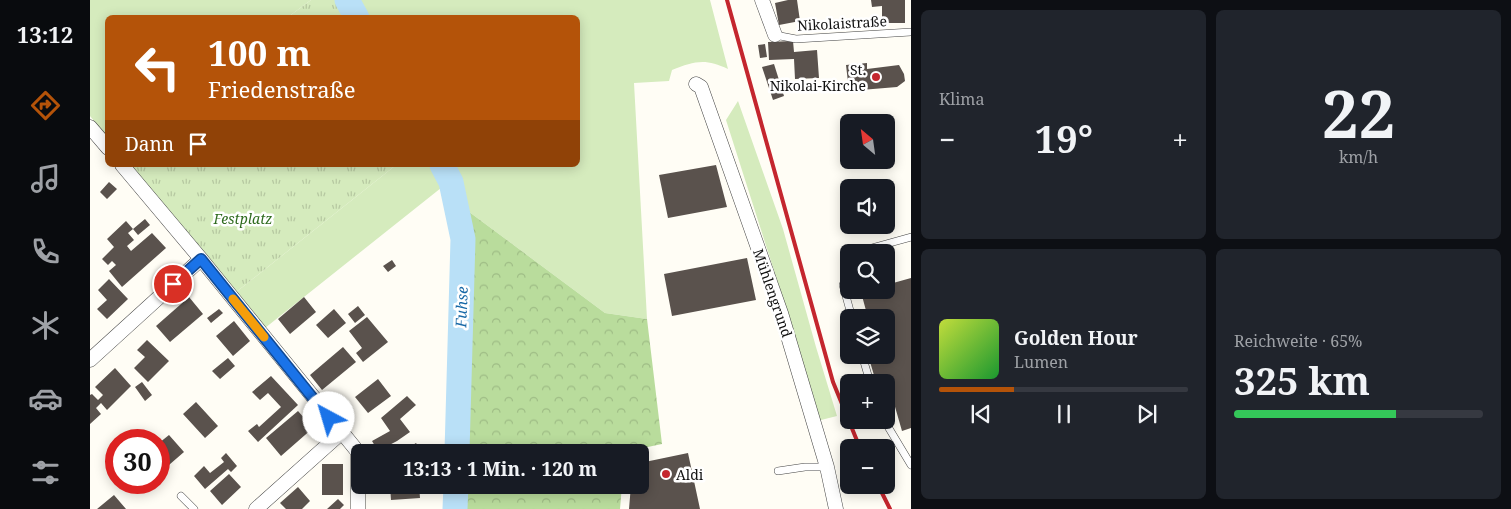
<!DOCTYPE html>
<html lang="de">
<meta charset="utf-8">
<style>
:root{--surface:#171b24;--page:#20242c;--text:#f1f3f6;--muted:#9ea1a6;--line:#363941;--accent:#b45309}
body{margin:0;font-family:"Noto Serif",serif;background:var(--page);color:var(--text);height:100vh;display:flex;flex-direction:column;font-size:19px;white-space:nowrap}
*{box-sizing:border-box;margin:0}
p{font-size:16px;color:var(--muted)}
.icon{flex:none;width:28px;height:28px;fill:none;stroke:currentColor;stroke-width:2;stroke-linecap:round;stroke-linejoin:round}
.map{position:relative;flex:1;overflow:hidden}
.side{display:flex;flex-direction:column;gap:10px;padding:10px;background:#0d0f14;width:600px}
.side>*{flex:none}
.top-card{position:absolute;left:15px;top:15px;width:475px;height:152px;border-radius:8px;box-shadow:0 2px 12px #0003;background:#b45309;color:#fff;overflow:hidden}
.needle{width:32px;rotate:331deg}
.controls{position:absolute;left:750px;top:114px;display:grid;gap:10px}
.controls a{display:grid;place-items:center;width:55px;height:55px;border-radius:8px;background:var(--surface);box-shadow:0 2px 12px #0003;font-size:25px}
.speed{position:absolute;left:15px;top:429px;display:flex;gap:10px;font-size:25px;font-weight:700;text-align:center}
.speed>*{display:grid;place-content:center;width:65px;height:65px;border-radius:50%;background:var(--surface);box-shadow:0 2px 12px #0003;line-height:1}
.speed .limit{border:8px solid #d22;background:#fff;color:#111}
.pin{position:absolute;display:grid;place-items:center;width:42px;height:42px;color:#fff;margin:-21px;border:2px solid #fff;border-radius:50%;box-shadow:0 1px 5px #0007}
.me{position:absolute;width:55px;margin:-28px;rotate:321deg;stroke-linejoin:round;filter:drop-shadow(0 0 4px #0008)}
.turn{display:flex;align-items:center;gap:18px;height:105px;padding:0 20px;font-size:22px}
.turn .icon{width:65px;height:65px;stroke-width:2.5}
.turn b{display:block;font-size:35px;line-height:42px}
.then{display:flex;align-items:center;height:48px;padding:0 20px;background:#0003;gap:10px;font-size:19px}
.big{font-size:38px;font-weight:700;line-height:1.1}
.side .card{flex:1;display:flex;flex-direction:column;justify-content:center;gap:8px;min-width:0;padding:0 18px;border-radius:8px;background:var(--page)}
.side .dial{align-items:center;gap:0}
.dial b{font-size:65px;line-height:1}
.song{display:flex;align-items:center;gap:15px}
.cover{width:60px;height:60px;border-radius:8px;background:linear-gradient(135deg,hsl(70 70% 55%),hsl(130 70% 35%))}
.played{height:5px;border-radius:2px;background:linear-gradient(90deg,var(--accent) 30%,var(--line) 30%)}
.keys{display:flex;justify-content:space-around;direction:ltr}
.heat{display:flex;justify-content:space-between;align-items:center;font-size:28px;direction:ltr}
.charge{height:8px;border-radius:4px;background:linear-gradient(90deg,#34c759 65%,var(--line) 0)}
.side .tiles{flex:1;display:grid;gap:10px;grid-template-columns:repeat(2,1fr)}
.trip{position:absolute;left:261px;top:444px;width:298px;height:50px;border-radius:8px;background:var(--surface);box-shadow:0 2px 12px #0003;font-weight:700;line-height:50px;text-align:center}
main{display:flex;flex:1;min-height:0}
.tab-bar{display:flex;flex-direction:column;width:90px;justify-content:space-around;align-items:center;background:#090b0e;color:var(--muted)}
.tab-bar .icon{width:35px;height:35px}
.tab-bar .selected{color:var(--accent)}
.tab-bar b{font-size:22px;color:var(--text)}
.map>svg:first-child{display:block}
.grass{fill:#d5ebbd}
.forest{fill:url(#forest-crowns)}
.park{fill:url(#park-tufts)}
.lines{fill:none;stroke-linecap:round;stroke-linejoin:round}
.river{stroke:#b9e0f7;stroke-width:25}
.building{fill:#5a524d}
.lane-casing{stroke:#444;stroke-width:8}
.street-casing{stroke:#444;stroke-width:15}
.lane{stroke:#fff;stroke-width:7}
.street{stroke:#fff;stroke-width:14}
.rail{stroke:#c4262e;stroke-width:4}
.route-casing{stroke:#114b97;stroke-width:12}
.route{stroke:#1a73e8;stroke-width:9}
.slow{stroke:#f59e0b;stroke-width:9}
.poi-dot{fill:#c4262e;stroke:#fff;stroke-width:2}
.labels{text-anchor:middle;dominant-baseline:central;stroke-width:5;stroke-linejoin:round;paint-order:stroke}
.street-label{font-size:14px;fill:#111;stroke:#fff}
.poi-label{font-size:14px;fill:#111;stroke:#fff;text-anchor:end}
.park-label{font-size:14px;font-style:italic;fill:#2f6b1f;stroke:#fff}
.water-label{font-size:15px;font-style:italic;fill:#1768a6;stroke:#fff}
</style>
<main>
<nav class="tab-bar">
<b>13:12</b>
<svg class="icon selected" aria-label="directions" viewBox="0 0 24 24"><path d="M12 3l9 9-9 9-9-9zM9 14v-3h6M13 9l2 2-2 2"/></svg>
<svg class="icon" aria-label="music" viewBox="0 0 24 24"><path d="M9 18V5l10-2v13"/><circle cx="6" cy="18" r="3"/><circle cx="16" cy="16" r="3"/></svg>
<svg class="icon" aria-label="phone" viewBox="0 0 24 24"><path d="M5 4h4l2 5-3 2q2 4 5 5l2-3 5 2v4C11 20 4 13 5 4z"/></svg>
<svg class="icon" aria-label="climate" viewBox="0 0 24 24"><path d="M12 3v18M4 7l16 10M4 17L20 7"/></svg>
<svg class="icon" aria-label="car" viewBox="0 0 24 24"><path d="M5 17H2v-5l4-1 3-4h7l3 4 3 1v5h-3M9 17h6M6 11h13"/><circle cx="7" cy="17" r="2"/><circle cx="17" cy="17" r="2"/></svg>
<svg class="icon" aria-label="filters" viewBox="0 0 24 24"><path d="M4 7h16M4 17h16"/><circle cx="9" cy="7" r="2"/><circle cx="15" cy="17" r="2"/></svg>
</nav>
<div class="map">
<svg width="821" height="509" viewBox="0 0 821 509">
<defs>
<pattern id="forest-crowns" width="20" height="18" patternUnits="userSpaceOnUse" patternTransform="scale(1.25)"><rect width="20" height="18" fill="#b9dc9c"/><path d="M2 6a3 3 0 1 1 6 0M12 15a3 3 0 1 1 6 0" fill="none" stroke="#9ebc85"/></pattern>
<pattern id="park-tufts" width="24" height="20" patternUnits="userSpaceOnUse" patternTransform="scale(1.25)"><rect width="24" height="20" fill="#d5ebbd"/><path d="M3 7l-1-3M5 7V3M7 7l1-3M15 17l-1-3M17 17v-4M19 17l1-3" fill="none" stroke="#b6c8a1"/></pattern>
</defs>
<rect width="100%" height="100%" fill="#fffdf5"/>
<path class="grass" d="M0,0H221L198,17L18,18L17,137L0,116Z
M247,0H620L638,69C616,58 604,61 582,70L579,81L544,83L557,319L515,313L359,197L356,184L175,328L145,293L306,165H488V18L257,17Z
M648,101L693,229L726,347L747,416L727,421L701,324L636,120Z"/>
<path class="forest" d="M359,197L515,313L557,319L572,444L534,452H362L367,237Z
M361,485H532L530,509H360Z"/>
<path class="park" d="M221,0H247L257,17H198Z
M40,165H306L145,293Z"/>
<g class="lines">
<path class="river" d="M257,0L267,18
M352,165L361,182L373,239L367,452
M365,509L366,485"/>
</g>
<path class="building" d="M698,0H707L710,21L689,25L685,3Z
M781,0H815V23H792V6L782,7Z
M703,41L704,52L727,50L729,78L705,79L704,59L679,60L678,42Z
M675,44L677,57L670,58L668,45Z
M777,63V69L809,65L814,74L815,81L807,87L759,91L756,65Z
M684,64L694,96L683,100L672,67Z
M626,165L637,207L578,218L569,175Z
M19,182L27,189L17,199L10,192Z
M55,219L60,225L48,235L43,229Z
M36,221L43,229L38,233L44,240L37,246L41,251L62,233L76,248L32,287L19,271L26,265L22,261L18,265L12,259L24,247L17,239Z
M657,258L666,300L582,316L574,274Z
M302,260L306,266L298,272L293,266Z
M821,278V428L812,431L799,386L796,387V382H786L778,355H796V318H778L771,292L779,290H796V285Z
M19,279L38,299L17,319L7,309L17,300L8,290Z
M99,297L113,314L80,342L66,326Z
M214,297L226,312L200,334L188,319Z
M268,306L275,315L265,323L258,314Z
M129,309L133,313L121,323L117,318Z
M244,309L256,323L238,338L226,325Z
M277,317L298,342L273,362L266,353L272,348L259,331Z
M144,321L160,341L143,356L126,336Z
M57,340L79,361L58,382L44,368L55,357L47,350Z
M253,347L266,362L232,390L220,375Z
M138,358L145,366L130,379L122,371Z
M25,368L41,386L17,410L11,403L6,408L11,414L0,424V395L2,394L8,400L13,395L5,387Z
M181,376L208,405L168,442L158,431L167,424L169,427L191,407L178,393L170,400L162,392Z
M288,379L301,396L278,413L265,397Z
M52,382L62,395L55,401L45,387Z
M317,396L326,405L310,419L320,432L307,441L288,451L282,441L300,431L291,418Z
M106,402L128,426L115,438L93,414Z
M208,411L223,428L191,456L176,438Z
M79,435L94,452L72,471L69,467V443Z
M326,443L332,452H300L309,446L312,452Z
M136,453L147,466L141,472L138,469L115,489L104,476L114,466L120,473L134,462L131,458Z
M598,453L610,509H539L541,485H550V463Z
M232,464H253V495H232Z
M139,474L151,487L132,505L120,491Z
M300,485H329L330,498L301,500Z
M208,487L220,501L212,509H196L190,503Z
M24,495L36,509H7Z
M248,499L254,505L250,509H237Z"/>
<g class="lines">
<g class="lane-casing">
<path id="lane" d="M685,35L706,39L821,32
M767,252L821,237
M759,270L753,285L762,318
M772,355L780,382
M794,420L821,465
M688,471L715,467H737
M91,496L104,509"/>
</g>
<g class="street-casing">
<path id="street" d="M672,0L685,35
M606,84L611,87L691,313L737,467L746,509
M0,127L18,148
M32,165L111,259L268,452V509
M0,360L111,259
M166,509L251,433"/>
</g>
<use href="#lane" class="lane"/>
<use href="#street" class="street"/>
<path class="rail" d="M637,0L743,382L770,448
M788,485L800,509"/>
</g>
<g class="lines">
<g class="route-casing">
<path id="route" d="M83,284L111,259L239,418"/>
</g>
<use href="#route" class="route"/>
<path class="slow" d="M143,299L174,337"/>
</g>
<g class="poi-dot">
<circle cx="786" cy="77" r="5"/>
<circle cx="576" cy="474" r="5"/>
</g>
<g class="labels">
<g class="street-label">
<text transform="translate(752 23) rotate(-3)">Nikolaistraße</text>
<text transform="translate(683 293) rotate(71)">Mühlengrund</text>
</g>
<g class="poi-label">
<text x="776" y="69">St.<tspan x="776" dy="16">Nikolai-Kirche</tspan></text>
<text x="586" y="474" text-anchor="start">Aldi</text>
</g>
<g class="park-label">
<text x="153" y="218">Festplatz</text>
</g>
<g class="water-label">
<text transform="translate(371 307) rotate(-88)">Fuhse</text>
</g>
</g>
</svg>
<div class="controls">
<a><svg class="needle" viewBox="-14 -14 28 28"><path d="M0-13l5 13h-10z" fill="#e53935"/><path d="M0 13l5-13h-10z" fill="#9ea1a6"/></svg></a>
<a><svg class="icon" aria-label="sound" viewBox="0 0 24 24"><path d="M4 9h4l5-4v14l-5-4H4zM17 9q2 3 0 6"/></svg></a>
<a><svg class="icon" aria-label="search" viewBox="0 0 24 24"><circle cx="10" cy="10" r="6"/><path d="M15 15l6 6"/></svg></a>
<a><svg class="icon" aria-label="layers" viewBox="0 0 24 24"><path d="M12 4l9 5-9 5-9-5zM3 14l9 5 9-5"/></svg></a>
<a>+</a>
<a>−</a>
</div>
<div class="speed"><div class="limit">30</div></div>
<div class="pin" style="left:83px;top:284px;background:#d93025"><svg class="icon" aria-label="arrive" viewBox="0 0 24 24"><path d="M6 21V4h12l-3 4 3 4H6"/></svg></div>
<svg class="me" style="left:239px;top:418px" viewBox="-20 -20 40 40"><circle r="19" fill="#fff"/><path d="M0-13L10 11 0 6-10 11z" fill="#1a73e8"/></svg>
<div class="trip">13:13 · 1 Min. · 120 m</div>
<div class="top-card">
<div class="turn"><svg class="icon" aria-label="left" viewBox="0 0 24 24"><path d="M17 20v-9H6M10 6l-5 5 5 5"/></svg><div><b>100 m</b>Friedenstraße</div></div>
<div class="then">Dann<svg class="icon" aria-label="arrive" viewBox="0 0 24 24"><path d="M6 21V4h12l-3 4 3 4H6"/></svg></div>
</div>
</div>
<section class="side">
<div class="tiles">
<div class="card"><p>Klima</p>
<div class="heat"><a>−</a><b class="big">19°</b><a>+</a></div>
</div>
<div class="card dial"><b>22</b><p>km/h</p></div>
<div class="card">
<div class="song"><i class="cover"></i><div><b>Golden Hour</b><p>Lumen</p></div></div>
<div class="played"></div>
<div class="keys"><svg class="icon" aria-label="previous" viewBox="0 0 24 24"><path d="M18 5L8 12l10 7zM5 5v14"/></svg><svg class="icon" aria-label="pause" viewBox="0 0 24 24"><path d="M8 5v14M16 5v14"/></svg><svg class="icon" aria-label="next" viewBox="0 0 24 24"><path d="M6 5l10 7-10 7zM19 5v14"/></svg></div>
</div>
<div class="card"><p>Reichweite · 65%</p><b class="big">325 km</b><div class="charge"></div></div>
</div>
</section>
</main>
